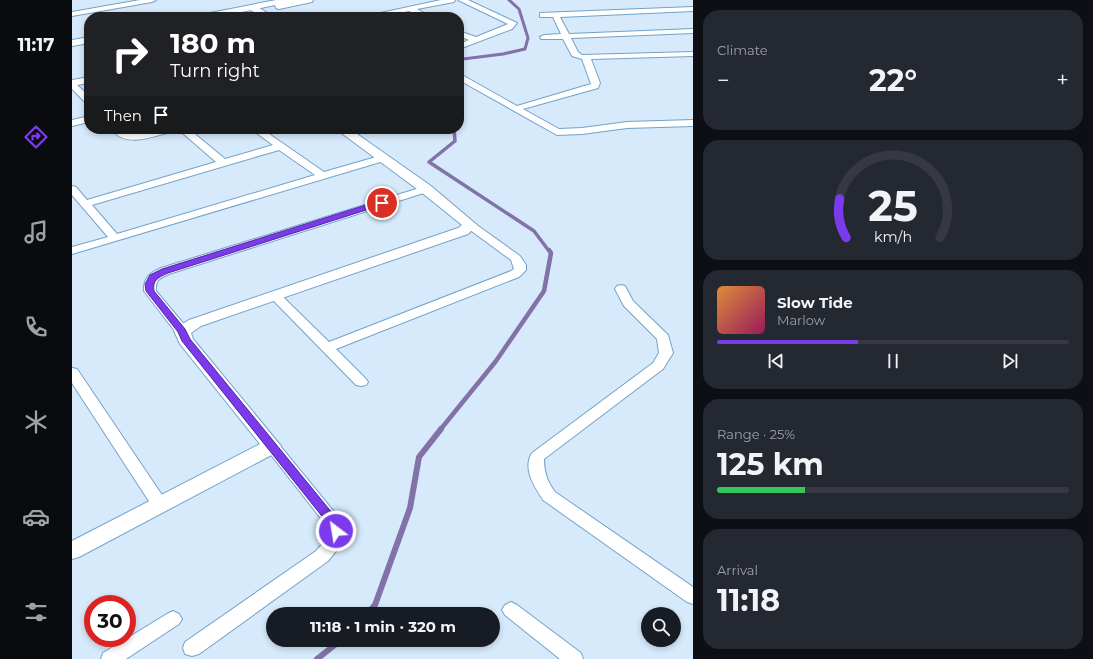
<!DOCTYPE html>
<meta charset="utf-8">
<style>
:root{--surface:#171b24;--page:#242831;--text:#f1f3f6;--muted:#9ea1a6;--line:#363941;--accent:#7c3aed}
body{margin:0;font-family:Montserrat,sans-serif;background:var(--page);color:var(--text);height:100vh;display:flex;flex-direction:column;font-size:15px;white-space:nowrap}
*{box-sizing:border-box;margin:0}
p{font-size:13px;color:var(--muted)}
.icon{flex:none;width:22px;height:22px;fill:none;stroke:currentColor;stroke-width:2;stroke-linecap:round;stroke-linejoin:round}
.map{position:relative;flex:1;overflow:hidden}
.panel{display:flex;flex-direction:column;gap:10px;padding:10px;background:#0d0f14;width:400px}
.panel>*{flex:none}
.guide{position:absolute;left:12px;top:12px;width:380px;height:122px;border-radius:16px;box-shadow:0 2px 6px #0003;background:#202124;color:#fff;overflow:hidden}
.tools{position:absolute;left:569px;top:607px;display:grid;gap:8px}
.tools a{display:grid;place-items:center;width:40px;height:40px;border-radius:50%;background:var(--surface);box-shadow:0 2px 6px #0003;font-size:20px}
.speed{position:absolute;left:12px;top:595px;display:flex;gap:8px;font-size:20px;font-weight:700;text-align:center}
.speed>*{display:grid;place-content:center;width:52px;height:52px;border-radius:50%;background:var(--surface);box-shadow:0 2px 6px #0003;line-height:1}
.speed .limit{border:6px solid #d22;background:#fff;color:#111}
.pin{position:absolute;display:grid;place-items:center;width:34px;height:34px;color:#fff;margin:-17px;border:2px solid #fff;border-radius:50%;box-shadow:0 1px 4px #0007}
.me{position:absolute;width:44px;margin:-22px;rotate:329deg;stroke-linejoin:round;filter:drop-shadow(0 0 3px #0008)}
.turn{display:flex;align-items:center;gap:14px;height:84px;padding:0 20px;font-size:18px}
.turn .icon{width:52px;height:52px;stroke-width:2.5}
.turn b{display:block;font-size:28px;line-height:34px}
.then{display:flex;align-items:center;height:38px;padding:0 20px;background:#0003;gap:8px;font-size:15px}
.big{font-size:30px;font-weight:700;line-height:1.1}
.panel .widget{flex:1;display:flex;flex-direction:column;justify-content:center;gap:6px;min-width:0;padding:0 14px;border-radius:16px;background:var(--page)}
.panel .dial{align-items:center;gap:0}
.dial svg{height:104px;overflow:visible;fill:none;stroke:var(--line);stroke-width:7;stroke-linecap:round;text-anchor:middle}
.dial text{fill:var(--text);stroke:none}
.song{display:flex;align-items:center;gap:12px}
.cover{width:48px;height:48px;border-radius:6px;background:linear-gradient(135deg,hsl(30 70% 55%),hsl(330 70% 35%))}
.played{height:4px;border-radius:2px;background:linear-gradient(90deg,var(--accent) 40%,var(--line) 40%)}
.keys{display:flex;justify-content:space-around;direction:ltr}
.heat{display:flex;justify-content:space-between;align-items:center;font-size:22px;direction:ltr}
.charge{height:6px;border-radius:3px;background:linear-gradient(90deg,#34c759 25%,var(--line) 0)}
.trip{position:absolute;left:194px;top:607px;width:234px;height:40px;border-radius:20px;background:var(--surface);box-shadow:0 2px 6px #0003;font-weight:700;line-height:40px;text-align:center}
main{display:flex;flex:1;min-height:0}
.dock{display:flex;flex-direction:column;width:72px;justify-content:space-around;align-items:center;background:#090b0e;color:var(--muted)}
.dock .icon{width:28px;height:28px}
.dock .active{color:var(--accent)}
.dock b{font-size:18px;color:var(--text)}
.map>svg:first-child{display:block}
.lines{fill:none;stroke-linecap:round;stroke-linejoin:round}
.stream-far3{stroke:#8272a8;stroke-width:3}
.stream-far2{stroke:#8272a8;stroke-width:3.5}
.stream-far1{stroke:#8272a8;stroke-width:4.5}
.stream{stroke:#8272a8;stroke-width:6}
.service-casing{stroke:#73a2c9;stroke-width:2}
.minor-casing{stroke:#73a2c9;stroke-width:2}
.tertiary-casing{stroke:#73a2c9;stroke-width:2}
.service{fill:#fff;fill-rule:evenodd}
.minor{fill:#fff;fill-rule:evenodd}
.tertiary{fill:#fff;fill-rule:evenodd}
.route{fill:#7c3aed;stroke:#51269a}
</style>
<main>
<nav class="dock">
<b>11:17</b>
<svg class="icon active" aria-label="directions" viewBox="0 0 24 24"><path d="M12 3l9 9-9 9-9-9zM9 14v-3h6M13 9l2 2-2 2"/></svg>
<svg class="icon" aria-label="music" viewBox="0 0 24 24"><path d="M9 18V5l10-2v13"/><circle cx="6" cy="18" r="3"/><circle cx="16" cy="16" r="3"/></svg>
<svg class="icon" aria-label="phone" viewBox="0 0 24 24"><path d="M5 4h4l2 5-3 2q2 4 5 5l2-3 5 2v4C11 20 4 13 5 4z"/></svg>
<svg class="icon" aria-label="climate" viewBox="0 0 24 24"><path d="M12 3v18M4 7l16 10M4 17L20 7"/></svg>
<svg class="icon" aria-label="car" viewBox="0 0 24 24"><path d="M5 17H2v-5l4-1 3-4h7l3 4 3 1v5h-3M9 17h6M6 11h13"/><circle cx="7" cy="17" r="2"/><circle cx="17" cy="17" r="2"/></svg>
<svg class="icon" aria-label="filters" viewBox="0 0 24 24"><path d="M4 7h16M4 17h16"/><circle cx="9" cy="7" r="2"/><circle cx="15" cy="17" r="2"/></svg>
</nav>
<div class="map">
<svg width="621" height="659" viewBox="0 0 621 659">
<rect width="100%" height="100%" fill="#d6eafb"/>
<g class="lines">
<path class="stream-far3" d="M387,62L391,59L431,54L453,49L456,38L447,9L437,0"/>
<path class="stream-far2" d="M382,129L383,141L357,162L462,231L477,251"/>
<path class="stream-far1" d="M368,430L424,361L472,291L479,253L477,250"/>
<path class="stream" d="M295,614L303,605L338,508L347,457L369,429
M245,659L269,640"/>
<g class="service-casing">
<path id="service" d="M109,14L119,16L120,17L109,16L98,17Z"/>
</g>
<g class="minor-casing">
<path id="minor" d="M68,0H84L80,2L0,16V12Z
M369,0H383L382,2L345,9L359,17H349L337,11L309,17H295L299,15Z
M386,0H396L445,23L440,29L387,49V44L397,40L387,36V31L404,37L436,24Z
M178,6H184L202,17H192L178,10Z
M621,7V11L488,17L497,34L621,29V33L499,38L506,52L510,55L621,52V56L519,59L528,83L526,88L451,109L487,129L510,128L555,122L621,120V126L555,128L510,134L485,135L387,80V74L390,75L445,106L519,84L510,59L500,56L491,39H469L468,37L472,35L489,34L481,17H468V13Z
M17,77V83L5,85L17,96V104L14,103L0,89V80Z
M39,129H49C60,140 74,130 87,129C92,128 98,129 104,129L102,131C82,136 54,149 39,129Z
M106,129H117L153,159L201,145L179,129H190L252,172L311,155L316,158L315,160L0,254V247L36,237L0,195V186L4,187L15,200L144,162ZM207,150L243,175L45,234L20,205Z
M354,186L358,187L359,189L358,191L97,274C88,278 83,280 84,291L115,328L117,331L115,334H105L72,291C71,278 78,273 89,268Z
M398,222L402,223L448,256L454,265V270L447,277L264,349L294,379L296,382L294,385L289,386L284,385L197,296L199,293H207L257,342L439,271L442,269L439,260L394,227L392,225Z
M549,285L553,286L561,301L596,335L601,353L591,369L472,459C472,472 475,481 483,492L621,587V604L615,602L471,500C463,487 450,469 460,453L581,363L587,353L585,339L552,306L543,289L545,286Z
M0,368L5,369L94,501L96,505L94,509L88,511L82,509L0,383Z
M200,441L205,442L263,513L272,531L265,550L256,561L127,654L120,656L113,654L111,648L113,642L244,551L252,542L256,531L251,521L192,446L195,442Z
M439,602L445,605L509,653L511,659H488L433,615L430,610L433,605Z
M101,611L107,614L110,619L107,624L54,659H29L31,653L95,614Z"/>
</g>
<g class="tertiary-casing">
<path id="tertiary" d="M204,0H241L240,2L207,9L204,8L203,5L146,17H128L133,14Z
M17,37V43L0,46V40Z
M17,116V122L0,126V120Z
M264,129H278L359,186L405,225L396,234L129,326L119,333L121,339L209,446L207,451L7,557L0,559V541L188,444L108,344L102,331L104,328L117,320L386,228L390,225L349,192Z"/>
</g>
<use href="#service" class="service"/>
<use href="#minor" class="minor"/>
<use href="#tertiary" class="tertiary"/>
</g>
<path class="route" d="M310,200L314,203L313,204L96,273C87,277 80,280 82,291L113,329L118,339L261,514L270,531L268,534L264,535L260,534L253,520L110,341L106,332L74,291L73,284L78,275L90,269Z"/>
</svg>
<div class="tools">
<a><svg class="icon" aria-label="search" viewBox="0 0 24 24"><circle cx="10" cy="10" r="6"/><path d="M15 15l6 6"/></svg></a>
</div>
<div class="speed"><div class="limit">30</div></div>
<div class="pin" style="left:310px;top:203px;background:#d93025"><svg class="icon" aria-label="arrive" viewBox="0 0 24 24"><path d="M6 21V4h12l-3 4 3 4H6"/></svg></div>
<svg class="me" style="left:264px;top:531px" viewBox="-20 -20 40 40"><circle r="17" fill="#7c3aed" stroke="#fff" stroke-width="3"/><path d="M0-11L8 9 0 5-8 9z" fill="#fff"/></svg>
<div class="trip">11:18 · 1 min · 320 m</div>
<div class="guide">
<div class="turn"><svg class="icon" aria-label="right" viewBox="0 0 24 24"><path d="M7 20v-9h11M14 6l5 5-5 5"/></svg><div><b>180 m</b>Turn right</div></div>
<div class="then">Then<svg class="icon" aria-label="arrive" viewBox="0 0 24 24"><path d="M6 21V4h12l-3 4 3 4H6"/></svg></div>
</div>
</div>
<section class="panel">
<div class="widget"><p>Climate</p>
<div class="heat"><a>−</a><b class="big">22°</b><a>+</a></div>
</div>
<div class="widget dial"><svg viewBox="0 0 100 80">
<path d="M14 69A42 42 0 1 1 86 69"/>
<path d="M14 69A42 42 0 0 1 9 39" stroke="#7c3aed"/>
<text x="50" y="56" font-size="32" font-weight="700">25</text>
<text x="50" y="72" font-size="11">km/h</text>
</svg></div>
<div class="widget">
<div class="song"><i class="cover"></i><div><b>Slow Tide</b><p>Marlow</p></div></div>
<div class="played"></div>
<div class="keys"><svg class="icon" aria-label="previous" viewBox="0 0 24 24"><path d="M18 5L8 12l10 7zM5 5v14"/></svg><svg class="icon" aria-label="pause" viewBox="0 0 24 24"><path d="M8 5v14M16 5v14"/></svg><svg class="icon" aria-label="next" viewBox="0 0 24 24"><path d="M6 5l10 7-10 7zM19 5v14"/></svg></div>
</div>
<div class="widget"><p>Range · 25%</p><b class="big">125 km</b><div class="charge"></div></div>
<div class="widget"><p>Arrival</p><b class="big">11:18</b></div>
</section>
</main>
